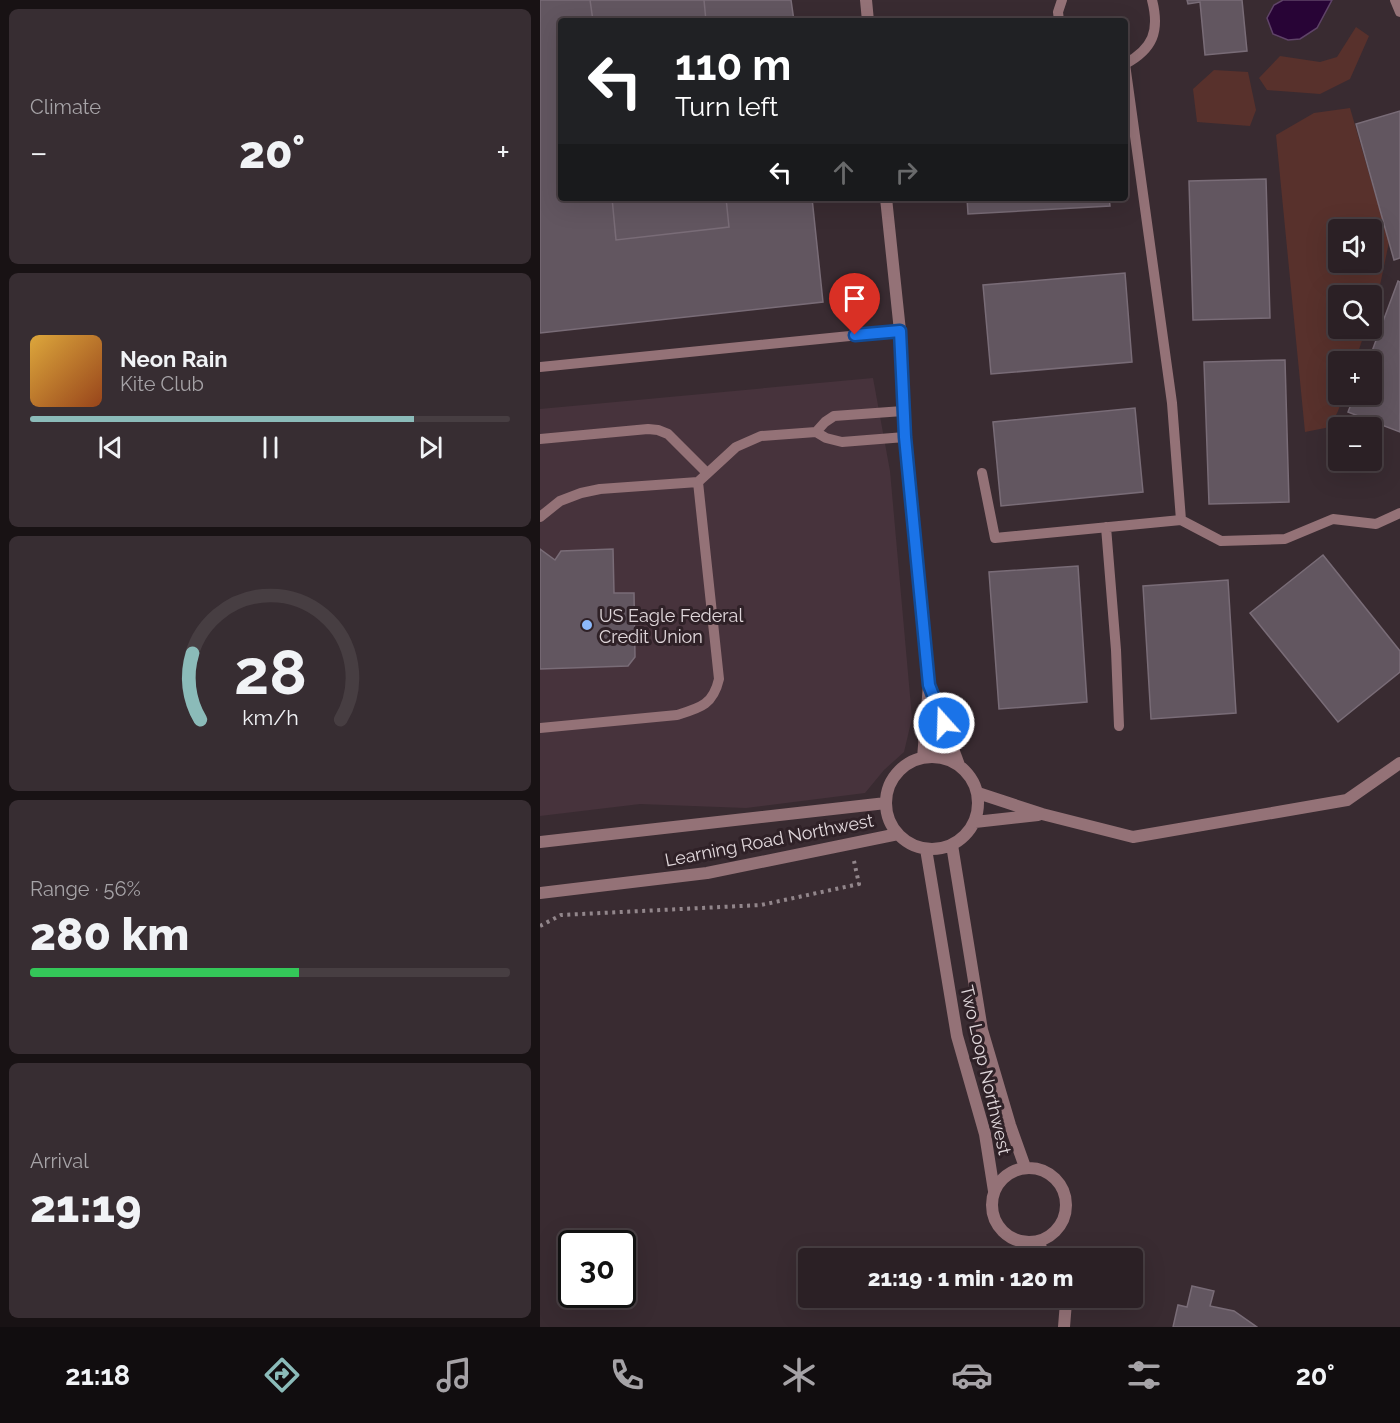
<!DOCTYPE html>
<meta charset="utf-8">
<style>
:root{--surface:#2b2025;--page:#372d32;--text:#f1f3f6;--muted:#a6a3a7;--line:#473e42;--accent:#8bbbb9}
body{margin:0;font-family:Raleway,sans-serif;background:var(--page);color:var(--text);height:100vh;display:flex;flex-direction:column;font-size:22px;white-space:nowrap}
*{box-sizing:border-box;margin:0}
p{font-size:20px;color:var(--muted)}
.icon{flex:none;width:33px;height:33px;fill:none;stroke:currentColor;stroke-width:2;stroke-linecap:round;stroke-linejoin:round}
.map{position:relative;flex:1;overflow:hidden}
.sheet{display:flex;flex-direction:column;gap:9px;padding:9px;background:#181214;width:540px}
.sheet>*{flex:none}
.guide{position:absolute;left:18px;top:18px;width:570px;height:183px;border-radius:6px;box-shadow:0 6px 24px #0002,0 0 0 2px var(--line);background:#202124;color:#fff;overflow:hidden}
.fabs{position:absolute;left:788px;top:219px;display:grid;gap:12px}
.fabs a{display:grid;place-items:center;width:54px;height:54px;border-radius:6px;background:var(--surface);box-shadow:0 6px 24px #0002,0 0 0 2px var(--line);font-size:30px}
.speed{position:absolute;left:18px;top:1230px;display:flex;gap:12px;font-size:30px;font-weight:700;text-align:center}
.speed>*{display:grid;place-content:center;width:78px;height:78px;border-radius:50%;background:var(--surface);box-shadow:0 6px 24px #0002,0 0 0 2px var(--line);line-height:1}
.speed .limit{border:3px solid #111;border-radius:9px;background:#fff;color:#111}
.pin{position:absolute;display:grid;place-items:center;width:51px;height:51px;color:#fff;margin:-62px -26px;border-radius:50% 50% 50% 0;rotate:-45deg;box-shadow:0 0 6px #0007}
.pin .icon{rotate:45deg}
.me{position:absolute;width:66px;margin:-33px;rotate:340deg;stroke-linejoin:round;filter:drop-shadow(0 0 4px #0008)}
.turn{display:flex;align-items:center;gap:21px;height:126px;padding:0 18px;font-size:27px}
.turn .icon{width:78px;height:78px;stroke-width:2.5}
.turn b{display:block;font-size:42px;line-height:51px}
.lanes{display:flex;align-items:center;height:57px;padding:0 18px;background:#0003;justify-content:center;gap:30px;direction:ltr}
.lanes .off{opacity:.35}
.big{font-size:45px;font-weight:800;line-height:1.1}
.sheet .widget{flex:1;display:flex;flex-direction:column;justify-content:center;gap:9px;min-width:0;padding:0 21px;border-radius:9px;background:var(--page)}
.sheet .dial{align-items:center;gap:0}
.dial svg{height:156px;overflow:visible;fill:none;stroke:var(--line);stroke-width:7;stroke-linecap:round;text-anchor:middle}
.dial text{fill:var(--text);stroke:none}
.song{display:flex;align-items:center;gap:18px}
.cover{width:72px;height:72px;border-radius:9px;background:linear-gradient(135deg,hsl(40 70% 55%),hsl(20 70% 35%))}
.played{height:6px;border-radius:3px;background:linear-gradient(90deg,var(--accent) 80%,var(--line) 80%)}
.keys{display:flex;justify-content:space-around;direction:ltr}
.heat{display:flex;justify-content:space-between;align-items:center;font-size:33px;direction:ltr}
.charge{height:9px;border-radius:4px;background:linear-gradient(90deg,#34c759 56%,var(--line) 0)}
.trip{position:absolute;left:258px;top:1248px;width:345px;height:60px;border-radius:6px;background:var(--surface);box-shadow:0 6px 24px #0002,0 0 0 2px var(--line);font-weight:800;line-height:60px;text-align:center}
.menu{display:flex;height:96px;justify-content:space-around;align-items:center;background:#110d0f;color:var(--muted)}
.menu .icon{width:42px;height:42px}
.menu .on{color:var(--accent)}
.menu b{font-size:27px;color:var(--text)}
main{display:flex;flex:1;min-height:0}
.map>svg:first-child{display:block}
.built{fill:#47333c}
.green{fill:#58312c;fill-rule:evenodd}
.water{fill:#280436;stroke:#5f4368;stroke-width:1.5}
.building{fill:#625660;stroke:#796c77;stroke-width:1.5}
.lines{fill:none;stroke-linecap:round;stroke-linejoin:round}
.path{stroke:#92868b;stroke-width:4;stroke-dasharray:3 4.5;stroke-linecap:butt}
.lane{stroke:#947277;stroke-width:10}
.street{stroke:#947277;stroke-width:12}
.route-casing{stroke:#114b97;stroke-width:15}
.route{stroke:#1a73e8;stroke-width:10}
.poi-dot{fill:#8cb9fc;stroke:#2f2127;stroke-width:2}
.labels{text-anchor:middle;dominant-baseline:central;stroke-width:6;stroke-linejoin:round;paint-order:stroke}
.poi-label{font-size:18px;fill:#e0d7db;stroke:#2f2127;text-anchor:start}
.street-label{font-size:18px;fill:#e0d7db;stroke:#2f2127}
</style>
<main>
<section class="sheet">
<div class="widget"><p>Climate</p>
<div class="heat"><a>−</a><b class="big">20°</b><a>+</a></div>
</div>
<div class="widget">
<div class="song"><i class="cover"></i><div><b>Neon Rain</b><p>Kite Club</p></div></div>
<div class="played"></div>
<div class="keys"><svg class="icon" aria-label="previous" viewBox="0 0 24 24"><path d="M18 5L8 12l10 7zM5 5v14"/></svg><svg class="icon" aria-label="pause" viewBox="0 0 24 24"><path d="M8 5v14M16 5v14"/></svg><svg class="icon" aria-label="next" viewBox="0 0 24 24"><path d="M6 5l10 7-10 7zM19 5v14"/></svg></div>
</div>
<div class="widget dial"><svg viewBox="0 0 100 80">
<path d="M14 69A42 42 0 1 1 86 69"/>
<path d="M14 69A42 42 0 0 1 10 35" stroke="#8bbbb9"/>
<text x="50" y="56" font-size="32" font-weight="700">28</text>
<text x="50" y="72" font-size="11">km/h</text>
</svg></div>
<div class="widget"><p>Range · 56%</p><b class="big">280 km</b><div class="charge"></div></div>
<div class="widget"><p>Arrival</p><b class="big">21:19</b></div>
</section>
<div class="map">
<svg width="860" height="1327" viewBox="0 0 860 1327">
<rect width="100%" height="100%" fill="#392b31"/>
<path class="built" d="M333,378L350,471L372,718L364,752L344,770L325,793L206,808L100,804L0,816V409Z"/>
<path class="green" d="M816,27L829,36L810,79L780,94L727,90L719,78L740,56L780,62L797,57Z
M674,70L708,72L716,110L710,126L657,122L653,89Z
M810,108L849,242L838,295L831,314V296H798V328L826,329L815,361L798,362V394L804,395L798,411L790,427L765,432L736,135L774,113ZM798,230H831V262H798Z"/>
<path class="water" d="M743,0H792L777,28L760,39L748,40L733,34L727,18L734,5Z"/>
<path class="building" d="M0,0H50L53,21H21V198H72L76,240L189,227L186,198H272L283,302L0,333Z
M0,0H251L254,21H21V198H272L283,302L0,333Z
M164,0H251L254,21H166Z
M647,0H702L707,51L665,55L660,2L648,4Z
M860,111V258L854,260L816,124Z
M726,179L730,318L653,320L649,181Z
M427,198H569L570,206L428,214Z
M585,273L592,362L451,374L443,285Z
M858,281L860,282V432L808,412L815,394H831V362H828Z
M745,360L749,502L669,504L664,362Z
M595,408L603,492L461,506L453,422Z
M0,549L15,560L21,551L73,549L74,593H94L95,657L88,666L0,669Z
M783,555L860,651V672L798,722L710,613Z
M538,566L547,702L459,709L449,572Z
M688,580L696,713L611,719L603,586Z
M652,1286L674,1291L670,1306L694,1311L717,1327H633L638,1305L647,1307Z"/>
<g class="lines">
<path class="path" d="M0,926L21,915L221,905L319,884L314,861"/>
<path class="lane" d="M612,0C620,31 613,49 585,64L632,403L641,520L681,541L745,539L793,519L836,524L860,513
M855,0L860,12
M519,21L518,12L522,0
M0,367L360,331
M276,432L285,422L294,416L363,411
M0,439L108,429L118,430L128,434L167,473
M442,473L455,538L641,520
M0,517L20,501L41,493L60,489L158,482L196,447L221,436L276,432L286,438L302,442L365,437
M566,527L576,650L579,726
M0,728L137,715C160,708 173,705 179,679L158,482"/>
<path class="street" d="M326,0L328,21
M346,198L360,331L365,437L389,685L383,758
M391,689L419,765
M346 803a46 46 0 1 1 92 0a46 46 0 1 1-92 0Z
M438,793L502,814L593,837L807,800L860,763
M435,822L498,815
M0,842L346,803
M412,845L442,1030L470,1125L485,1167
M386,849L417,1036L445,1134L454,1191
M0,893L167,873L358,834
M452 1205a37 37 0 1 1 74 0a37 37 0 1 1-74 0Z
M498,1242L506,1258
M524,1298L526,1302L524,1327"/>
</g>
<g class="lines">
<g class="route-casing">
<path id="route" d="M315,335L360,331L365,437L389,685L404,723"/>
</g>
<use href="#route" class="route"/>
</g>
<circle class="poi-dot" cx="47" cy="625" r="6"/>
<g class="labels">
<g class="poi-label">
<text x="59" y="615">US Eagle Federal<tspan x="59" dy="21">Credit Union</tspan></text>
</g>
<g class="street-label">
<text transform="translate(229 840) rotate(-11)">Learning Road Northwest</text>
<text transform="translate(446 1070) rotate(77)">Two Loop Northwest</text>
</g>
</g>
</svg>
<div class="fabs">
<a><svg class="icon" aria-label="sound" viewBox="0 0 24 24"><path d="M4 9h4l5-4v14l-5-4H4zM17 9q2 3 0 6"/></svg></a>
<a><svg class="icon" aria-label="search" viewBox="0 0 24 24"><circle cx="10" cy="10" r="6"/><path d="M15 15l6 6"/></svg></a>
<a>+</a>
<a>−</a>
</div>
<div class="speed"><div class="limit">30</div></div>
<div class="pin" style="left:315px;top:335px;background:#d93025"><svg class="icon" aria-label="arrive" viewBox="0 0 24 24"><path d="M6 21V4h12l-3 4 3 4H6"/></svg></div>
<svg class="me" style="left:404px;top:723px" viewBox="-20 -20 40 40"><circle r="17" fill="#1a73e8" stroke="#fff" stroke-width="3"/><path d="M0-11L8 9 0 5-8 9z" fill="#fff"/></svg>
<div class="trip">21:19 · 1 min · 120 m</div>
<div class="guide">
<div class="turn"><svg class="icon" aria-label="left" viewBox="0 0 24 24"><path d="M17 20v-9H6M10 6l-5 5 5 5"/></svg><div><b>110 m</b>Turn left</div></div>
<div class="lanes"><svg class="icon" aria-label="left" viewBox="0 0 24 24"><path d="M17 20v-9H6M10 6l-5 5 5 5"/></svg><svg class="icon off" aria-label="ahead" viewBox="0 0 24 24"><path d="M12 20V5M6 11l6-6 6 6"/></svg><svg class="icon off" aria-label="right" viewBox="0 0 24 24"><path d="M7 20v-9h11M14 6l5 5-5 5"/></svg></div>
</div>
</div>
</main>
<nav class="menu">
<b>21:18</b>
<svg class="icon on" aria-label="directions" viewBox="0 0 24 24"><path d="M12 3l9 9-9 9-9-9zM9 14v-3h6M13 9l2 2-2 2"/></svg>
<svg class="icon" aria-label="music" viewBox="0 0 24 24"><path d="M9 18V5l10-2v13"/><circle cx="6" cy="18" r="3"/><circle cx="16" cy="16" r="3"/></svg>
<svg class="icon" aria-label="phone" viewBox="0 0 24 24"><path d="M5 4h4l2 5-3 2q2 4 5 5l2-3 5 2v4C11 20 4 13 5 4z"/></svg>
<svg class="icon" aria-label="climate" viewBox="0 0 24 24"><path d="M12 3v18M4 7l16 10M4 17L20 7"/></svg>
<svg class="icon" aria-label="car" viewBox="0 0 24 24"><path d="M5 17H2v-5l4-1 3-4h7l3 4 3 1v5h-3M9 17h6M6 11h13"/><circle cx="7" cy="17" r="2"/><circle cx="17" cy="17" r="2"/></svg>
<svg class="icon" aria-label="filters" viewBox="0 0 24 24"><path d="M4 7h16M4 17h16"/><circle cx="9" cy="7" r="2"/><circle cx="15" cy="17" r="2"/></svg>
<b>20°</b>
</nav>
